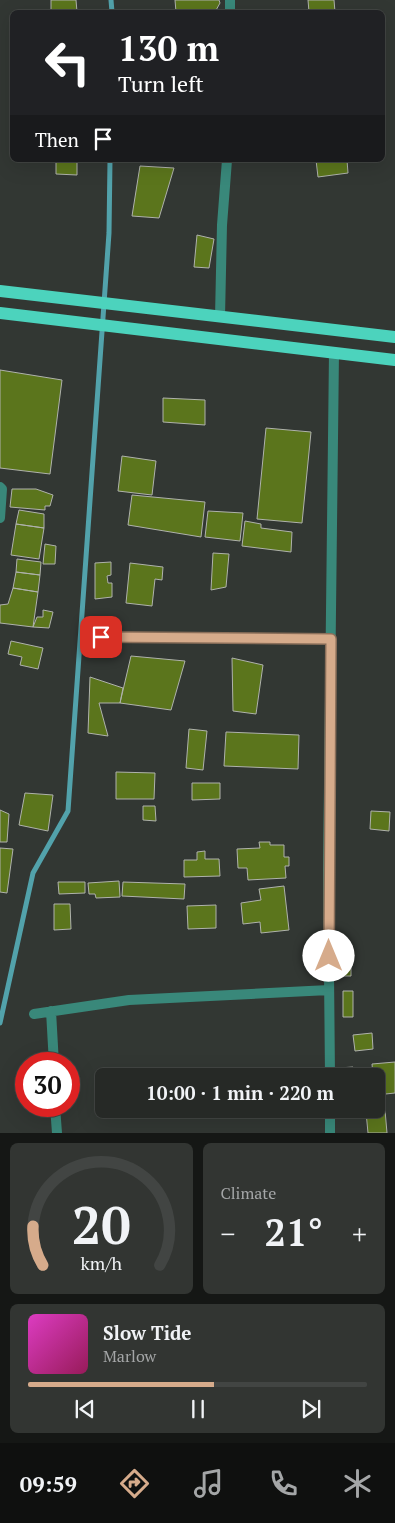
<!DOCTYPE html>
<meta charset="utf-8">
<style>
:root{--surface:#262926;--page:#323532;--text:#f1f3f6;--muted:#a4a6a7;--line:#424543;--accent:#d6ab8b}
body{margin:0;font-family:"PT Serif",serif;background:var(--page);color:var(--text);height:100vh;display:flex;flex-direction:column;font-size:19px;white-space:nowrap}
*{box-sizing:border-box;margin:0}
p{font-size:16px;color:var(--muted)}
.icon{flex:none;width:28px;height:28px;fill:none;stroke:currentColor;stroke-width:2;stroke-linecap:round;stroke-linejoin:round}
.map{position:relative;height:1133px;overflow:hidden}
.sheet{display:flex;flex-direction:column;gap:10px;padding:10px;background:#151715;flex:1}
.sheet>*{flex:none}
.top-card{position:absolute;left:10px;top:10px;width:375px;height:152px;border-radius:8px;box-shadow:0 5px 20px #0002,0 0 0 1px var(--line);background:#202124;color:#fff;overflow:hidden}
.speed{position:absolute;left:15px;top:1052px;display:flex;gap:10px;font-size:25px;font-weight:700;text-align:center}
.speed>*{display:grid;place-content:center;width:65px;height:65px;border-radius:50%;background:var(--surface);box-shadow:0 5px 20px #0002,0 0 0 1px var(--line);line-height:1}
.speed .limit{border:8px solid #d22;background:#fff;color:#111}
.pin{position:absolute;display:grid;place-items:center;width:42px;height:42px;color:#fff;margin:-21px;border-radius:10px;box-shadow:0 2px 8px #0006}
.me{position:absolute;width:55px;margin:-28px;rotate:0deg;stroke-linejoin:round;filter:drop-shadow(0 0 4px #0008)}
.turn{display:flex;align-items:center;gap:18px;height:105px;padding:0 25px;font-size:22px}
.turn .icon{width:65px;height:65px;stroke-width:2.5}
.turn b{display:block;font-size:35px;line-height:42px}
.then{display:flex;align-items:center;height:48px;padding:0 25px;background:#0003;gap:10px;font-size:19px}
.big{font-size:38px;font-weight:600;line-height:1.1}
.sheet .tile{flex:1;display:flex;flex-direction:column;justify-content:center;gap:8px;min-width:0;padding:0 18px;border-radius:8px;background:var(--page)}
.sheet .dial{align-items:center;gap:0}
.dial svg{height:130px;overflow:visible;fill:none;stroke:var(--line);stroke-width:7;stroke-linecap:round;text-anchor:middle}
.dial text{fill:var(--text);stroke:none}
.song{display:flex;align-items:center;gap:15px}
.cover{width:60px;height:60px;border-radius:8px;background:linear-gradient(135deg,hsl(310 70% 55%),hsl(330 70% 35%))}
.played{height:5px;border-radius:2px;background:linear-gradient(90deg,var(--accent) 55%,var(--line) 55%)}
.keys{display:flex;justify-content:space-around;direction:ltr}
.heat{display:flex;justify-content:space-between;align-items:center;font-size:28px;direction:ltr}
.sheet .tiles{flex:1;display:grid;gap:10px;grid-template-columns:1fr 1fr}
.tile:last-child{grid-column:span 2}
.trip{position:absolute;left:95px;top:1068px;width:290px;height:50px;border-radius:8px;background:var(--surface);box-shadow:0 5px 20px #0002,0 0 0 1px var(--line);font-weight:600;line-height:50px;text-align:center}
.tab-bar{display:flex;height:80px;justify-content:space-around;align-items:center;background:#0f100f;color:var(--muted)}
.tab-bar .icon{width:35px;height:35px}
.tab-bar .on{color:var(--accent)}
.tab-bar b{font-size:22px;color:var(--text)}
.map>svg:first-child{display:block}
.lines{fill:none;stroke-linecap:round;stroke-linejoin:round}
.stream{stroke:#52a2ab;stroke-width:5}
.building{fill:#5b751c;stroke:#afb2ac}
.minor{stroke:#39887a;stroke-width:10}
.primary{stroke:#4cd3bd;stroke-width:12}
.route-casing{stroke:#8b6f5a;stroke-width:12}
.route{stroke:#d6ab8b;stroke-width:9}
</style>
<div class="map">
<svg width="395" height="1133" viewBox="0 0 395 1133">
<rect width="100%" height="100%" fill="#323733"/>
<g class="lines">
<path class="stream" d="M111,0L112,12
M0,1023L33,873L68,811L109,233L110,160"/>
</g>
<path class="building" d="M51,0H76L77,12H51Z
M175,0H219L220,3L215,12H176Z
M308,0H334L335,12H309Z
M56,160H77V175L56,174Z
M316,160H347L348,173L318,177Z
M140,166L174,168L159,218L132,216Z
M197,235L214,239L209,268L194,267Z
M0,370L62,380L50,474L0,468Z
M163,398L205,400V425L163,422Z
M266,428L311,432L302,523L257,519Z
M122,456L156,461L152,495L118,491Z
M12,489H36L53,495L50,506H45V510L10,507Z
M132,495L205,502L201,537L128,525Z
M19,510L44,514V528L16,524Z
M208,511L243,513L240,541L205,537Z
M245,521L261,524V528L292,532L291,552L242,546Z
M16,524L44,528L39,559L11,555Z
M45,544L56,546L55,564H43Z
M213,553L229,554L226,587L211,590Z
M17,559L41,562L40,575L16,572Z
M111,562V575L107,576L108,583H112V597L95,599V563Z
M130,563L163,567L162,580L155,579L152,606L126,603Z
M16,572L40,575L38,592L13,588Z
M13,588L38,592L33,627L0,623V605L8,604Z
M43,610L53,612L49,628L33,627L37,617H43Z
M11,641L43,648L38,669L20,665L22,657L8,654Z
M131,656L185,661L171,710L120,703Z
M232,658L263,665L256,714L233,711Z
M90,677L123,688L120,703H99L108,736L88,733Z
M189,729L207,731L203,770L186,768Z
M226,732L299,735L298,769L224,766Z
M116,772L155,773L154,799H116Z
M192,783H220V799L192,800Z
M25,793L53,795L48,831L19,825Z
M143,806H155L156,821L143,820Z
M0,810L9,814L7,842H0Z
M371,811L390,812L389,831L370,829Z
M259,842H270V845H284V857H289V866H285L286,878L248,880L247,868H238L237,849L260,848Z
M0,848L13,849L7,893L0,892Z
M205,851V859H219L220,876L184,877V860H197V852Z
M119,881L120,897L96,898L95,894H89L88,883Z
M58,882H85V893L59,894Z
M123,882L185,884L184,899L122,896Z
M284,886L289,930L261,933L260,922L243,924L241,903L261,900L259,889Z
M54,904H70L71,929L54,930Z
M216,905V928L188,929L187,906Z
M339,962H351V976H339Z
M343,991H353V1017H343Z
M372,1033L373,1049L355,1051L353,1035Z
M395,1062V1093L376,1095V1076H373L372,1064Z
M353,1067L354,1076H339V1068Z
M385,1110L387,1133H368L366,1112Z"/>
<g class="lines">
<path class="minor" d="M230,0V12
M220,317L222,225L227,160
M0,487L2,489L0,518
M101,637L331,639
M51,1011L54,1064
M34,1014L129,1000L329,990
M330,1076L328,870L334,352
M55,1106L57,1133
M330,1109V1133"/>
<path class="primary" d="M0,291L395,337
M0,313L395,360"/>
</g>
<g class="lines">
<g class="route-casing">
<path id="route" d="M101,637L331,639L329,956"/>
</g>
<use href="#route" class="route"/>
</g>
</svg>
<div class="speed"><div class="limit">30</div></div>
<div class="pin" style="left:101px;top:637px;background:#d93025"><svg class="icon" aria-label="arrive" viewBox="0 0 24 24"><path d="M6 21V4h12l-3 4 3 4H6"/></svg></div>
<svg class="me" style="left:329px;top:956px" viewBox="-20 -20 40 40"><circle r="19" fill="#fff"/><path d="M0-13L10 11 0 6-10 11z" fill="#d6ab8b"/></svg>
<div class="trip">10:00 · 1 min · 220 m</div>
<div class="top-card">
<div class="turn"><svg class="icon" aria-label="left" viewBox="0 0 24 24"><path d="M17 20v-9H6M10 6l-5 5 5 5"/></svg><div><b>130 m</b>Turn left</div></div>
<div class="then">Then<svg class="icon" aria-label="arrive" viewBox="0 0 24 24"><path d="M6 21V4h12l-3 4 3 4H6"/></svg></div>
</div>
</div>
<section class="sheet">
<div class="tiles">
<div class="tile dial"><svg viewBox="0 0 100 80">
<path d="M14 69A42 42 0 1 1 86 69"/>
<path d="M14 69A42 42 0 0 1 8 45" stroke="#d6ab8b"/>
<text x="50" y="56" font-size="32" font-weight="700">20</text>
<text x="50" y="72" font-size="11">km/h</text>
</svg></div>
<div class="tile"><p>Climate</p>
<div class="heat"><a>−</a><b class="big">21°</b><a>+</a></div>
</div>
<div class="tile">
<div class="song"><i class="cover"></i><div><b>Slow Tide</b><p>Marlow</p></div></div>
<div class="played"></div>
<div class="keys"><svg class="icon" aria-label="previous" viewBox="0 0 24 24"><path d="M18 5L8 12l10 7zM5 5v14"/></svg><svg class="icon" aria-label="pause" viewBox="0 0 24 24"><path d="M8 5v14M16 5v14"/></svg><svg class="icon" aria-label="next" viewBox="0 0 24 24"><path d="M6 5l10 7-10 7zM19 5v14"/></svg></div>
</div>
</div>
</section>
<nav class="tab-bar">
<b>09:59</b>
<svg class="icon on" aria-label="directions" viewBox="0 0 24 24"><path d="M12 3l9 9-9 9-9-9zM9 14v-3h6M13 9l2 2-2 2"/></svg>
<svg class="icon" aria-label="music" viewBox="0 0 24 24"><path d="M9 18V5l10-2v13"/><circle cx="6" cy="18" r="3"/><circle cx="16" cy="16" r="3"/></svg>
<svg class="icon" aria-label="phone" viewBox="0 0 24 24"><path d="M5 4h4l2 5-3 2q2 4 5 5l2-3 5 2v4C11 20 4 13 5 4z"/></svg>
<svg class="icon" aria-label="climate" viewBox="0 0 24 24"><path d="M12 3v18M4 7l16 10M4 17L20 7"/></svg>
</nav>
